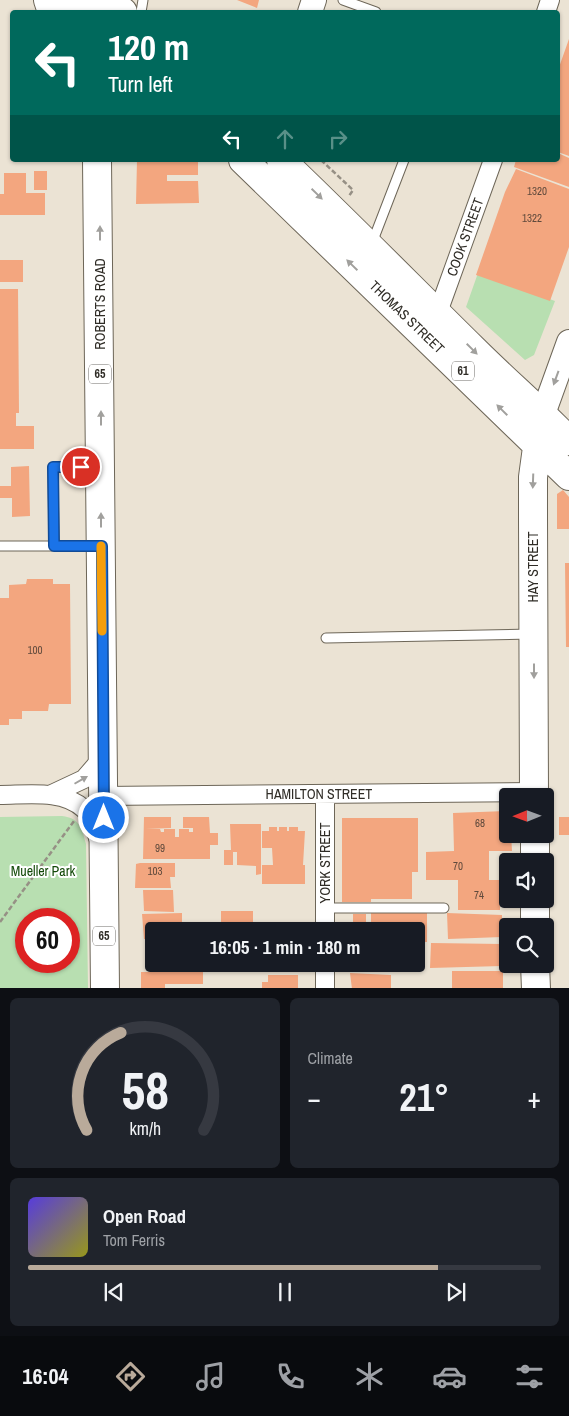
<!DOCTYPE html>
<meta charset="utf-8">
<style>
:root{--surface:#171b24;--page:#20242c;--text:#f1f3f6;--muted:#9ea1a6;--line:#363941;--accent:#b9aa9a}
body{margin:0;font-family:"Archivo Narrow",sans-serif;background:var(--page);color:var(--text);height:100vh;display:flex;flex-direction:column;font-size:19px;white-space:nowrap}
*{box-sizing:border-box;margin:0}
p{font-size:16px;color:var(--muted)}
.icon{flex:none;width:28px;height:28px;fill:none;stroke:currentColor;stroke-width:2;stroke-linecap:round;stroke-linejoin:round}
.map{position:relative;height:988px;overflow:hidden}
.drawer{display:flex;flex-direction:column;gap:10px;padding:10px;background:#0d0f14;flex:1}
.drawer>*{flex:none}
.hud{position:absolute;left:10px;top:10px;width:550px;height:152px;border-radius:5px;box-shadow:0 1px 4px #0004;background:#00695c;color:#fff;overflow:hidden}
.needle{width:32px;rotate:269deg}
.buttons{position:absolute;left:499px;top:788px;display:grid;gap:10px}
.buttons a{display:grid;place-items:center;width:55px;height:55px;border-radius:5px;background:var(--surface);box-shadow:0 1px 4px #0004;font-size:25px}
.speed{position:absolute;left:15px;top:908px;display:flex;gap:10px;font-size:25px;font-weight:700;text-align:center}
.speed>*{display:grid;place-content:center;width:65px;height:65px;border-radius:50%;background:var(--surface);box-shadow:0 1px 4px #0004;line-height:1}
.speed .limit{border:8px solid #d22;background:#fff;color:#111}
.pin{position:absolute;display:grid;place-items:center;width:42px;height:42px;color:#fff;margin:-21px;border:2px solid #fff;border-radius:50%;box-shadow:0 1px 5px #0007}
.me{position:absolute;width:55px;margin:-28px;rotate:0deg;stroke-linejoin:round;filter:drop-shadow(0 0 4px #0008)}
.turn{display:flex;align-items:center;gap:18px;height:105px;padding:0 15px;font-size:22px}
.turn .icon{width:65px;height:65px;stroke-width:2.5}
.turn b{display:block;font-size:35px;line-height:42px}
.lanes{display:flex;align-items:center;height:48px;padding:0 15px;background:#0003;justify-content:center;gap:25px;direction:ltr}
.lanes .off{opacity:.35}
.big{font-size:38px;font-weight:800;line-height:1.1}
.drawer .tile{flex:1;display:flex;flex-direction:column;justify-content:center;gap:8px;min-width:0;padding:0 18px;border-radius:8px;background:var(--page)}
.drawer .dial{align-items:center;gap:0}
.dial svg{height:130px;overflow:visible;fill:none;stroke:var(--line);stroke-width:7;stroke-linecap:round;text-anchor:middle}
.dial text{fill:var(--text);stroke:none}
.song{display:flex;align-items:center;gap:15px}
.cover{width:60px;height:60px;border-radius:8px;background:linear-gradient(135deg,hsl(250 70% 55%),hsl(60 70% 35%))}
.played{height:5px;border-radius:2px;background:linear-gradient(90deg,var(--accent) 80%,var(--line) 80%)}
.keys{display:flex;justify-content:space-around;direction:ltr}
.heat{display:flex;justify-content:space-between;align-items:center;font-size:28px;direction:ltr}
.drawer .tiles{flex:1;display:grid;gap:10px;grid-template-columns:1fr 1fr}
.tile:last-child{grid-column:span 2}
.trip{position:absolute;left:145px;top:922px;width:280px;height:50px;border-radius:5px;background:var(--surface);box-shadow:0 1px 4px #0004;font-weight:800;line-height:50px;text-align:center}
.menu{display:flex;height:80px;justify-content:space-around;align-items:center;background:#090b0e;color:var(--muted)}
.menu .icon{width:35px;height:35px}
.menu .on{color:var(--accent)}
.menu b{font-size:22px;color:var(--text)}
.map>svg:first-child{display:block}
.green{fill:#b8dfb1;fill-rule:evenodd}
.building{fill:#f3a67f}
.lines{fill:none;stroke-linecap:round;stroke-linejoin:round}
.service-casing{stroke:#6d6658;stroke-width:11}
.minor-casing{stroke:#6d6658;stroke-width:20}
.secondary-casing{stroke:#6d6658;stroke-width:26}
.primary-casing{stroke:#6d6658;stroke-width:30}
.path{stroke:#969085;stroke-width:2.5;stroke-dasharray:5 2.5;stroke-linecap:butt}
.service{stroke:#fff;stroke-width:9}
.minor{stroke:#fff;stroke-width:18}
.secondary{stroke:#fff;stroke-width:24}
.primary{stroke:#fff;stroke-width:28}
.oneway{fill:#a1a09d}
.route-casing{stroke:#114b97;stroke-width:12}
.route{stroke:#1a73e8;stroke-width:9}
.slow{stroke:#f59e0b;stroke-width:9}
.labels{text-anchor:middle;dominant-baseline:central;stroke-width:4;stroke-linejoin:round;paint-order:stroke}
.number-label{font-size:11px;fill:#604a3c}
.shield{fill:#fff;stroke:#6d6b67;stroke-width:1}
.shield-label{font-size:12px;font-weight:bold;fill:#2f2c26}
.street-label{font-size:14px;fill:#2f2c26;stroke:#fff}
.park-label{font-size:14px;fill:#134908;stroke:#fff}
</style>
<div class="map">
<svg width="569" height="989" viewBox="0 0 569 989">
<rect width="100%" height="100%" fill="#ebe3d4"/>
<path class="green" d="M478,273L555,301L534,355L525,360L466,307Z
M62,816C80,818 82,829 86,844L88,988H0V817ZM26,919H69V961H26Z"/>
<path class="building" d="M237,0H259L257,8Z
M569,39V156L558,152V70Z
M558,153L569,158V187L514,167L516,160H558Z
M137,160H198V175H167V181H198L199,203L136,204Z
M516,169L569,189V247L550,301L476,275L505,192Z
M34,171H47V190H34Z
M4,173H26V193H45V215H0V194H4Z
M0,260H23V282H0Z
M0,289H18L19,413H16V426H34V449H0Z
M29,466L30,516L12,517V498H0V486H11V467Z
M563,490L569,497V529H557V494Z
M565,563H569V647H566Z
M27,579H53V584H70L71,704H49L48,711H22V719H9V725H0V598H9V585L26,584Z
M506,811L508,834H511L512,851H489V880H500V910H458V880H426V852L454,851L453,813Z
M144,817H171V828L146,829H160L161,832H164V829H175V837H179V829H189V832H193V828H183V817H209L210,833H218V845H210V859H143Z
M559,817H569V835H559Z
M342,818H418V872H412V899H371V902H342Z
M230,824H261V874L256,875V866L237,865V852H233V865H224V850H231Z
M269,827H277V831H279V827H287V831H289V827H298V831H305L303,865H305V884H262V865H273L272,848H262V831H269Z
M140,863H175V877H170L171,888H135L136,864Z
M143,890H173L174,912L144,911Z
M221,911H253V931H221Z
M182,913V931H154V940L144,939L142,914Z
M371,913H427V942H416V931H371Z
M447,913L502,915V937L448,939Z
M353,914H366V927H353Z
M265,929H297V931H265Z
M431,943L502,944V966L430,968Z
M228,964H257V970H228Z
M267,964H297V970H267Z
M350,964H418V971H350Z
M452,971H503V989H452Z
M141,972H203V984H165V989H141Z
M350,973L391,975V989H352Z
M268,975H298V989H262V982H268Z"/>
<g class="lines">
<g class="service-casing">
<path id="service" d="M343,0L376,12
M141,12L143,0
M372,243L404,160
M0,546H99
M54,546L53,467L96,466
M326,638L531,634
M325,908H444"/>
</g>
<g class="minor-casing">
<path id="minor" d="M546,12L550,0
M437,315L493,160
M52,794L84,779L103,757
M325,794V931
M0,795C27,795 63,789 84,809C92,816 95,828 98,838
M103,796L534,792
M325,964V989"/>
</g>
<g class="secondary-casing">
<path id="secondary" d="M310,12L314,0
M543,414L569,342"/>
</g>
<g class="primary-casing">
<path id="primary" d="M48,0L52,12
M75,0L87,12
M96,12L103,10L123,12
M97,160L105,989
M243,160L569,476
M281,160C346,222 409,286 473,349C504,380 538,409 569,441
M534,796L533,518V477L539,433
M535,834V861
M535,899V926
M535,964L536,989"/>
</g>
<path class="path" d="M321,160L353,190L349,196
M0,922L74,821"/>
<use href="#service" class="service"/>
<use href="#minor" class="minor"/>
<use href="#secondary" class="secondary"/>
<use href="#primary" class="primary"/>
</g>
<defs><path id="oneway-solid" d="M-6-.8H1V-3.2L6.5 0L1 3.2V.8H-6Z" transform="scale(1.25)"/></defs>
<g class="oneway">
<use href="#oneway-solid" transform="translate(317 194) rotate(44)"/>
<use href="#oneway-solid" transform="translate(100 233) rotate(-90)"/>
<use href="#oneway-solid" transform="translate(352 265) rotate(-136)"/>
<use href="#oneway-solid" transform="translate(472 349) rotate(45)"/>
<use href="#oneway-solid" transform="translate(556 378) rotate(110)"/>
<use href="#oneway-solid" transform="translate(502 410) rotate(-135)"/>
<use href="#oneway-solid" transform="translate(101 418) rotate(-90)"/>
<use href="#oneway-solid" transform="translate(533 481) rotate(92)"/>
<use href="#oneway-solid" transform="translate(101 520) rotate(-90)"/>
<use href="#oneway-solid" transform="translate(534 671) rotate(90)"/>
<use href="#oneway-solid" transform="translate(81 780) rotate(-30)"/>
</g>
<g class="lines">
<g class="route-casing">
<path id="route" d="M81,467H53L54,546H102L104,818"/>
</g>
<use href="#route" class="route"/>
<path class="slow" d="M101,546L102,631"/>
</g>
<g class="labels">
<g class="number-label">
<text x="537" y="191">1320</text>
<text x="532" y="218">1322</text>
<text x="35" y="650">100</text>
<text x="480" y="823">68</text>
<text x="160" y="848">99</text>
<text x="458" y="866">70</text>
<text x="155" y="871">103</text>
<text x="479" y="895">74</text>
</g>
<g class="shield">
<rect x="452" y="361.5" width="22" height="19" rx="4"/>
<rect x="89" y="364.5" width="22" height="19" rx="4"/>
<rect x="93" y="926.5" width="22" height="19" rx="4"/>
</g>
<g class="shield-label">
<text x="463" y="371">61</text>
<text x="100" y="374">65</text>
<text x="104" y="936">65</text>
</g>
<g class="street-label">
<text transform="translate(465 237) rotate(-70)">COOK STREET</text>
<text transform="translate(100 304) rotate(-90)">ROBERTS ROAD</text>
<text transform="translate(407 317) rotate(44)">THOMAS STREET</text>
<text transform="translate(533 567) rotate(-90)">HAY STREET</text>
<text x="319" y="794">HAMILTON STREET</text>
<text transform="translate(325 863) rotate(-90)">YORK STREET</text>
</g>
<g class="park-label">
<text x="43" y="871">Mueller Park</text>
</g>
</g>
</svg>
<div class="buttons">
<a><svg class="needle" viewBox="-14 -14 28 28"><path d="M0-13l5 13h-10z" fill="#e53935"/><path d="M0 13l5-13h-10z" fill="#9ea1a6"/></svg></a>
<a><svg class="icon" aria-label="sound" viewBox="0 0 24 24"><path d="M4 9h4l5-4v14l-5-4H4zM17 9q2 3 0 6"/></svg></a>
<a><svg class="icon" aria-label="search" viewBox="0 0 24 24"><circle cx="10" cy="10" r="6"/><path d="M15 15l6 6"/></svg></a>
</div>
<div class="speed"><div class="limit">60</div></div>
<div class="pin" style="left:81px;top:467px;background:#d93025"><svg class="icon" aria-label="arrive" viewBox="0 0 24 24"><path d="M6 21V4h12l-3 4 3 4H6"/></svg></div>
<svg class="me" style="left:104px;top:818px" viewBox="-20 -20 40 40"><circle r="17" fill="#1a73e8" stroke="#fff" stroke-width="3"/><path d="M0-11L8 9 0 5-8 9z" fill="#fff"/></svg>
<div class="trip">16:05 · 1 min · 180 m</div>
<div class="hud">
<div class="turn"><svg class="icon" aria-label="left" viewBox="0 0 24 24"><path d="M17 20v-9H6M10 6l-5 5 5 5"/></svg><div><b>120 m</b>Turn left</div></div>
<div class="lanes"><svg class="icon" aria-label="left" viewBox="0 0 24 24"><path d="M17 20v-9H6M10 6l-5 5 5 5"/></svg><svg class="icon off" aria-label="ahead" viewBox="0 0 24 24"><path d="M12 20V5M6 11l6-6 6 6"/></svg><svg class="icon off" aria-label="right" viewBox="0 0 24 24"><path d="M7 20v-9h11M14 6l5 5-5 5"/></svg></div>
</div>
</div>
<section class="drawer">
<div class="tiles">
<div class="tile dial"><svg viewBox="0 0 100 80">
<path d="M14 69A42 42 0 1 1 86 69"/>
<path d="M14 69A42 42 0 0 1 35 9" stroke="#b9aa9a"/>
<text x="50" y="56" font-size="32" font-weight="700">58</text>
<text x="50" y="72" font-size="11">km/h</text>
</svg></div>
<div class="tile"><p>Climate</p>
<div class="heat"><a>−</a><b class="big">21°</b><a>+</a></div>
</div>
<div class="tile">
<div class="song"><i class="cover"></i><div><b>Open Road</b><p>Tom Ferris</p></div></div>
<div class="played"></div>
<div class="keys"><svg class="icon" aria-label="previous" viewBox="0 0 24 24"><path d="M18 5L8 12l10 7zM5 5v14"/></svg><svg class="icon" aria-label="pause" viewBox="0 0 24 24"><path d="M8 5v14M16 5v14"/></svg><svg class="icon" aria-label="next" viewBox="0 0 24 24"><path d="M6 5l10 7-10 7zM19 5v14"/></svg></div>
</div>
</div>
</section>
<nav class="menu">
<b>16:04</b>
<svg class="icon on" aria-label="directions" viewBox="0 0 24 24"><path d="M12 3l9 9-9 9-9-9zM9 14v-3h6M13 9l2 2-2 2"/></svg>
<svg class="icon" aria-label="music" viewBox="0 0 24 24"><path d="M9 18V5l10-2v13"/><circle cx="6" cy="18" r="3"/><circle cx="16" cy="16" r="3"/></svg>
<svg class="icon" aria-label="phone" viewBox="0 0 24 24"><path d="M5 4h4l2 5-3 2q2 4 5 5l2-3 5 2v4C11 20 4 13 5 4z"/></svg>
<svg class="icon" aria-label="climate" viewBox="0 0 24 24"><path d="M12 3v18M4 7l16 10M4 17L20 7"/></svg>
<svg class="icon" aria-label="car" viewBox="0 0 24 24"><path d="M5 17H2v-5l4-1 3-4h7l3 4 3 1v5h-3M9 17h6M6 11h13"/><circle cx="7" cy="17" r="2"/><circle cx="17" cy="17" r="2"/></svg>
<svg class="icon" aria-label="filters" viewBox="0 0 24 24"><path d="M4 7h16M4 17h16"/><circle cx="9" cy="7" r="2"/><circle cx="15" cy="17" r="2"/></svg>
</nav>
